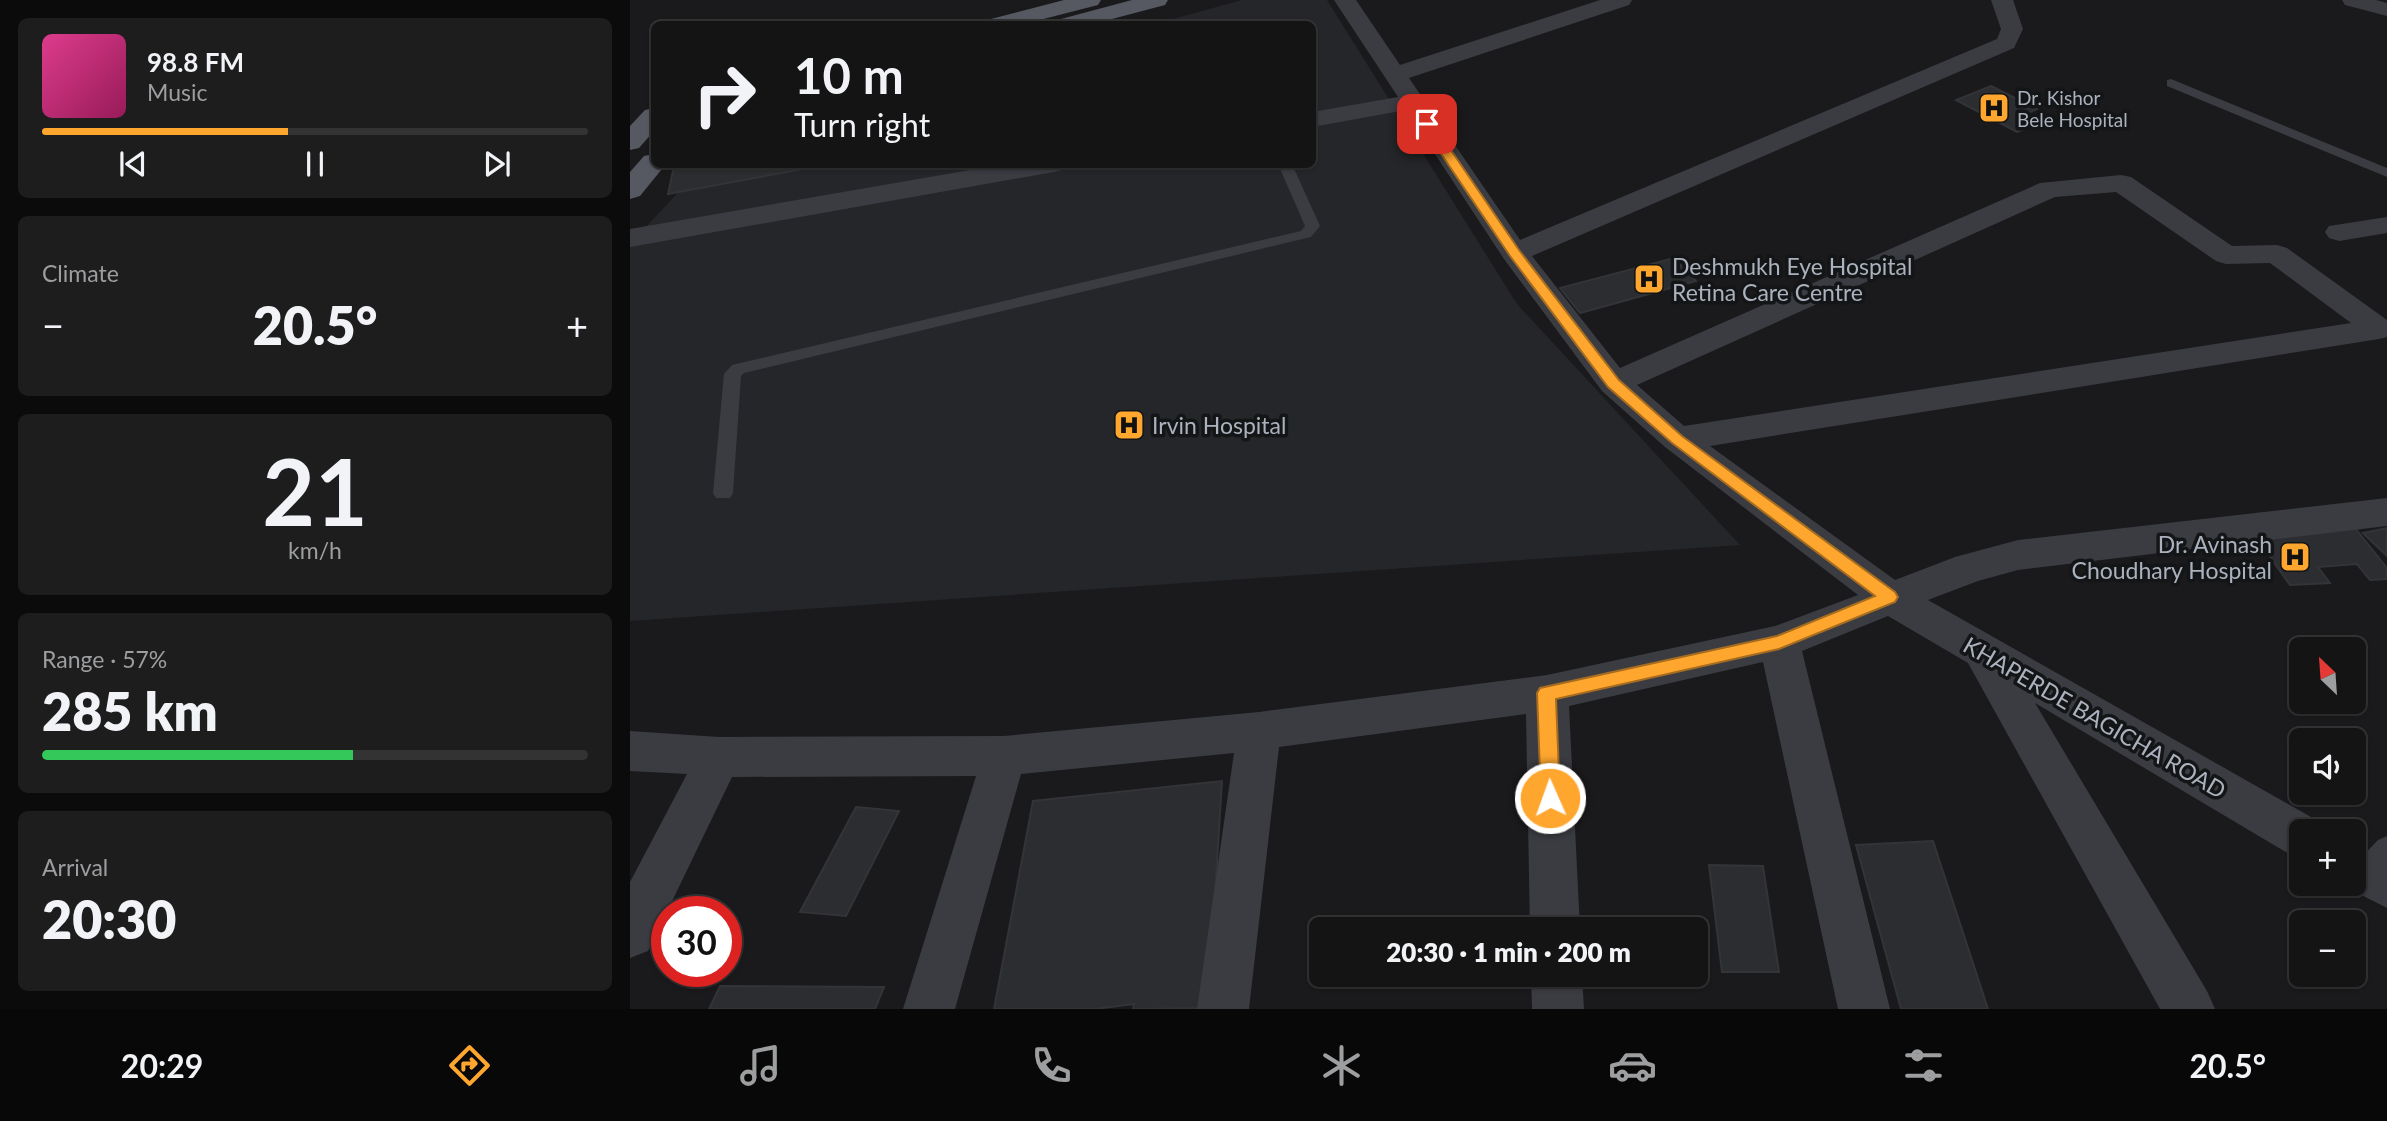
<!DOCTYPE html>
<meta charset="utf-8">
<style>
:root{--surface:#141415;--page:#1d1d1e;--text:#f1f3f6;--muted:#9d9ea0;--line:#333334;--accent:#ffa62f}
body{margin:0;font-family:Lato,sans-serif;background:var(--page);color:var(--text);height:100vh;display:flex;flex-direction:column;font-size:26px;white-space:nowrap}
*{box-sizing:border-box;margin:0}
p{font-size:23px;color:var(--muted)}
.icon{flex:none;width:38px;height:38px;fill:none;stroke:currentColor;stroke-width:2;stroke-linecap:round;stroke-linejoin:round}
.map{position:relative;flex:1;overflow:hidden}
.details{display:flex;flex-direction:column;gap:18px;padding:18px;background:#0b0b0c;width:630px}
.details>*{flex:none}
.top-card{position:absolute;left:21px;top:21px;width:665px;height:147px;border-radius:10px;box-shadow:0 2px 5px #0004,0 0 0 2px var(--line);background:#141415;color:var(--text);overflow:hidden}
.needle{width:46px;rotate:335deg}
.buttons{position:absolute;left:1659px;top:637px;display:grid;gap:14px}
.buttons a{display:grid;place-items:center;width:77px;height:77px;border-radius:10px;background:var(--surface);box-shadow:0 2px 5px #0004,0 0 0 2px var(--line);font-size:35px}
.speed{position:absolute;left:21px;top:896px;display:flex;gap:14px;font-size:35px;font-weight:700;text-align:center}
.speed>*{display:grid;place-content:center;width:91px;height:91px;border-radius:50%;background:var(--surface);box-shadow:0 2px 5px #0004,0 0 0 2px var(--line);line-height:1}
.speed .limit{border:10px solid #d22;background:#fff;color:#111}
.pin{position:absolute;display:grid;place-items:center;width:60px;height:60px;color:#fff;margin:-30px;border-radius:14px;box-shadow:0 4px 10px #0006}
.me{position:absolute;width:77px;margin:-38px;rotate:358deg;stroke-linejoin:round;filter:drop-shadow(0 0 5px #0008)}
.turn{display:flex;align-items:center;gap:24px;height:147px;padding:0 28px;font-size:32px}
.turn .icon{width:91px;height:91px;stroke-width:2.5}
.turn b{display:block;font-size:49px;line-height:60px}
.big{font-size:52px;font-weight:800;line-height:1.1}
.details .widget{flex:1;display:flex;flex-direction:column;justify-content:center;gap:10px;min-width:0;padding:0 24px;border-radius:10px;background:var(--page)}
.details .dial{align-items:center;gap:0}
.dial b{font-size:91px;line-height:1}
.song{display:flex;align-items:center;gap:21px}
.cover{width:84px;height:84px;border-radius:10px;background:linear-gradient(135deg,hsl(330 70% 55%),hsl(330 70% 35%))}
.played{height:7px;border-radius:4px;background:linear-gradient(90deg,var(--accent) 45%,var(--line) 45%)}
.keys{display:flex;justify-content:space-around;direction:ltr}
.heat{display:flex;justify-content:space-between;align-items:center;font-size:38px;direction:ltr}
.charge{height:10px;border-radius:5px;background:linear-gradient(90deg,#34c759 57%,var(--line) 0)}
.trip{position:absolute;left:679px;top:917px;width:399px;height:70px;border-radius:10px;background:var(--surface);box-shadow:0 2px 5px #0004,0 0 0 2px var(--line);font-weight:800;line-height:70px;text-align:center}
.menu{display:flex;height:112px;justify-content:space-around;align-items:center;background:#080808;color:var(--muted)}
.menu .icon{width:49px;height:49px}
.menu .active{color:var(--accent)}
.menu b{font-size:32px;color:var(--text)}
main{display:flex;flex:1;min-height:0}
.map>svg:first-child{display:block}
.built{fill:#252629}
.building{fill:#2c2d30;stroke:#333438;stroke-width:2}
.lines{fill:none;stroke-linecap:round;stroke-linejoin:round}
.lane{fill:#3a3c42;fill-rule:evenodd}
.street{fill:#3a3c42;fill-rule:evenodd}
.primary{fill:#565961;fill-rule:evenodd}
.route{fill:#ffa62f;stroke:#a66c1f;stroke-width:2}
.labels{text-anchor:middle;dominant-baseline:central;stroke-width:7;stroke-linejoin:round;paint-order:stroke}
.far-poi-label{font-size:19px;fill:#abb2bd;stroke:#141517;text-anchor:start}
.poi-label{font-size:23px;fill:#abb2bd;stroke:#141517;text-anchor:start}
.street-label{font-size:23px;fill:#abb2bd;stroke:#141517}
</style>
<main>
<section class="details">
<div class="widget">
<div class="song"><i class="cover"></i><div><b>98.8 FM</b><p>Music</p></div></div>
<div class="played"></div>
<div class="keys"><svg class="icon" aria-label="previous" viewBox="0 0 24 24"><path d="M18 5L8 12l10 7zM5 5v14"/></svg><svg class="icon" aria-label="pause" viewBox="0 0 24 24"><path d="M8 5v14M16 5v14"/></svg><svg class="icon" aria-label="next" viewBox="0 0 24 24"><path d="M6 5l10 7-10 7zM19 5v14"/></svg></div>
</div>
<div class="widget"><p>Climate</p>
<div class="heat"><a>−</a><b class="big">20.5°</b><a>+</a></div>
</div>
<div class="widget dial"><b>21</b><p>km/h</p></div>
<div class="widget"><p>Range · 57%</p><b class="big">285 km</b><div class="charge"></div></div>
<div class="widget"><p>Arrival</p><b class="big">20:30</b></div>
</section>
<div class="map">
<svg width="1757" height="1009" viewBox="0 0 1757 1009">
<rect width="100%" height="100%" fill="#1a1a1c"/>
<path class="built" d="M612,0H697L887,304L1110,545L0,621V244L74,165L682,164V24H525Z"/>
<path class="building" d="M1361,86L1407,109L1391,116L1407,124L1387,132L1326,100Z
M50,164H200L38,194L44,166Z
M1044,258L1066,281L950,313L930,288Z
M1725,528L1757,568V579L1740,580L1727,564L1688,567L1700,583L1660,585L1624,534Z
M1757,528V556L1733,533Z
M592,781L578,1008L503,1009L504,1004L465,1009H364L403,801Z
M226,807L269,811L216,916L170,912Z
M1303,841L1358,1009H1271L1226,845Z
M1079,865L1133,866L1149,972H1092Z
M90,986L254,987L245,1009H79Z"/>
<g class="lines">
<path class="lane" d="M1541,79L1757,168V177L1537,86V80Z
M648,164H662L690,226L681,237L114,373L111,376L103,493L100,498H86L83,493L94,374L102,365L671,231L675,226Z
M1757,836V866L1743,880L1734,884L1725,880V864L1748,840Z"/>
<path class="street" d="M704,0H726L770,65L970,0H1002L999,5L779,78L890,240L1367,39L1371,29L1361,0H1383L1393,29L1384,48L902,256L990,368L1410,183L1491,175L1501,177L1602,246L1647,245L1657,248L1757,320V337L1749,339L1080,446L1265,580L1325,557L1388,540L1757,498V526L1388,570L1348,581L1298,600L1688,821L1692,831H1671V858L1654,851L1405,703L1577,991L1585,1009H1530L1338,663L1258,616L1172,651L1260,1009H1208L1133,662L939,706L950,929H900L896,714L649,747L619,1009H567L604,753L391,774L325,1009H273L346,776L102,777L18,951L0,958V882L57,774L0,771V731L89,737L374,736L629,712L917,675L1145,626L1228,595L1035,447L972,391L874,259L776,110L682,127V112L768,97ZM1486,192L1586,261L1596,264L1640,263L1721,323L1054,426L1007,385L1425,197Z
M1712,0H1746L1757,3V16L1715,5Z
M375,164H437L433,170L424,172L0,247V229Z
M1757,217V233L1709,241L1699,238L1695,232L1699,226Z
M1724,843L1757,859V908L1710,884H1724Z
M901,975H952L954,1009H902Z"/>
<path class="primary" d="M434,0H471L468,5L394,24H357L361,19Z
M502,0H538L535,5L463,24H427L431,19Z
M24,108V131L9,148L0,150V126L15,110Z
M24,154V164H36L10,196L0,199V172L14,156Z"/>
</g>
<path class="route" d="M793,121H801L889,250L989,380L1052,436L1265,592L1268,597L1265,602L1149,649L926,699L930,798L928,805L920,807L913,805L911,798L907,693L910,688L1147,636L1245,596L1042,443L978,387L880,256L791,124Z"/>
<defs>
<g id="hospital-square" transform="scale(1.575)"><rect x="-9" y="-9" width="18" height="18" rx="4" fill="#ffa62f" stroke="#141517"/><path d="M-5-5h3v3.5h4V-5h3V5h-3V1.5h-4V5h-3Z" fill="#111"/></g>
</defs>
<g fill-rule="evenodd">
<use href="#hospital-square" x="1364" y="108"/>
<use href="#hospital-square" x="1019" y="279"/>
<use href="#hospital-square" x="499" y="425"/>
<use href="#hospital-square" x="1665" y="557"/>
</g>
<g class="labels">
<g class="far-poi-label">
<text x="1387" y="97">Dr. Kishor<tspan x="1387" dy="22">Bele Hospital</tspan></text>
</g>
<g class="poi-label">
<text x="1042" y="266">Deshmukh Eye Hospital<tspan x="1042" dy="26">Retina Care Centre</tspan></text>
<text x="522" y="425">Irvin Hospital</text>
<text x="1642" y="544" text-anchor="end">Dr. Avinash<tspan x="1642" dy="26">Choudhary Hospital</tspan></text>
</g>
<g class="street-label">
<text transform="translate(1465 717) rotate(30)">KHAPERDE BAGICHA ROAD</text>
</g>
</g>
</svg>
<div class="buttons">
<a><svg class="needle" viewBox="-14 -14 28 28"><path d="M0-13l5 13h-10z" fill="#e53935"/><path d="M0 13l5-13h-10z" fill="#9d9ea0"/></svg></a>
<a><svg class="icon" aria-label="sound" viewBox="0 0 24 24"><path d="M4 9h4l5-4v14l-5-4H4zM17 9q2 3 0 6"/></svg></a>
<a>+</a>
<a>−</a>
</div>
<div class="speed"><div class="limit">30</div></div>
<div class="pin" style="left:797px;top:124px;background:#d93025"><svg class="icon" aria-label="arrive" viewBox="0 0 24 24"><path d="M6 21V4h12l-3 4 3 4H6"/></svg></div>
<svg class="me" style="left:920px;top:798px" viewBox="-20 -20 40 40"><circle r="17" fill="#ffa62f" stroke="#fff" stroke-width="3"/><path d="M0-11L8 9 0 5-8 9z" fill="#fff"/></svg>
<div class="trip">20:30 · 1 min · 200 m</div>
<div class="top-card">
<div class="turn"><svg class="icon" aria-label="right" viewBox="0 0 24 24"><path d="M7 20v-9h11M14 6l5 5-5 5"/></svg><div><b>10 m</b>Turn right</div></div>
</div>
</div>
</main>
<nav class="menu">
<b>20:29</b>
<svg class="icon active" aria-label="directions" viewBox="0 0 24 24"><path d="M12 3l9 9-9 9-9-9zM9 14v-3h6M13 9l2 2-2 2"/></svg>
<svg class="icon" aria-label="music" viewBox="0 0 24 24"><path d="M9 18V5l10-2v13"/><circle cx="6" cy="18" r="3"/><circle cx="16" cy="16" r="3"/></svg>
<svg class="icon" aria-label="phone" viewBox="0 0 24 24"><path d="M5 4h4l2 5-3 2q2 4 5 5l2-3 5 2v4C11 20 4 13 5 4z"/></svg>
<svg class="icon" aria-label="climate" viewBox="0 0 24 24"><path d="M12 3v18M4 7l16 10M4 17L20 7"/></svg>
<svg class="icon" aria-label="car" viewBox="0 0 24 24"><path d="M5 17H2v-5l4-1 3-4h7l3 4 3 1v5h-3M9 17h6M6 11h13"/><circle cx="7" cy="17" r="2"/><circle cx="17" cy="17" r="2"/></svg>
<svg class="icon" aria-label="filters" viewBox="0 0 24 24"><path d="M4 7h16M4 17h16"/><circle cx="9" cy="7" r="2"/><circle cx="15" cy="17" r="2"/></svg>
<b>20.5°</b>
</nav>
